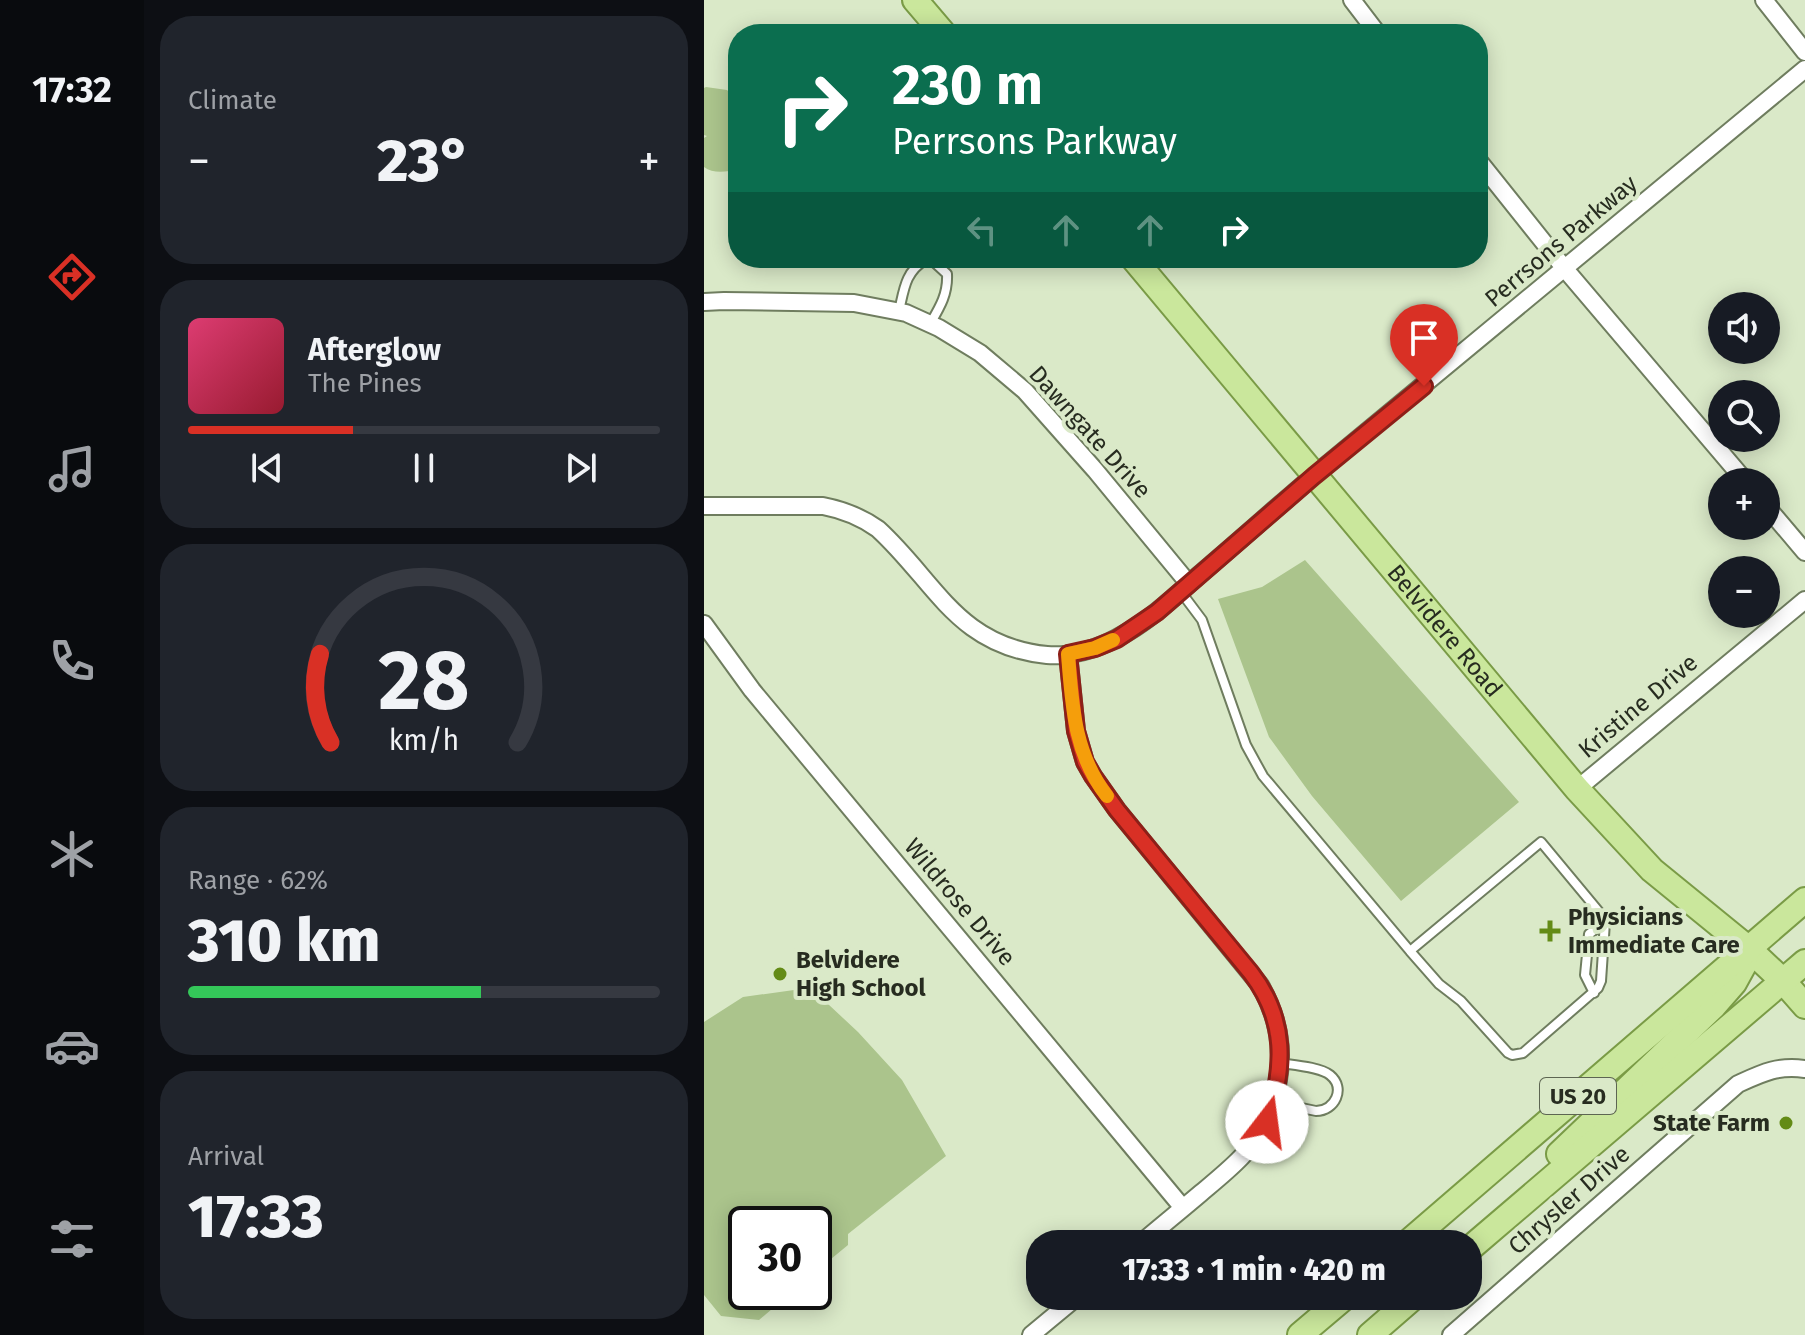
<!DOCTYPE html>
<meta charset="utf-8">
<style>
:root{--surface:#171b24;--page:#20242c;--text:#f1f3f6;--muted:#9ea1a6;--line:#363941;--accent:#d93025}
body{margin:0;font-family:"Fira Sans",sans-serif;background:var(--page);color:var(--text);height:100vh;display:flex;flex-direction:column;font-size:30px;white-space:nowrap}
*{box-sizing:border-box;margin:0}
p{font-size:26px;color:var(--muted)}
.icon{flex:none;width:44px;height:44px;fill:none;stroke:currentColor;stroke-width:2;stroke-linecap:round;stroke-linejoin:round}
.map{position:relative;flex:1;overflow:hidden}
.side{display:flex;flex-direction:column;gap:16px;padding:16px;background:#0d0f14;width:560px}
.side>*{flex:none}
.guide{position:absolute;left:24px;top:24px;width:760px;height:244px;border-radius:32px;box-shadow:0 4px 20px #0003;background:#0b6e4f;color:#fff;overflow:hidden}
.controls{position:absolute;left:1004px;top:292px;display:grid;gap:16px}
.controls a{display:grid;place-items:center;width:72px;height:72px;border-radius:50%;background:var(--surface);box-shadow:0 4px 20px #0003;font-size:40px}
.speed{position:absolute;left:24px;top:1206px;display:flex;gap:16px;font-size:40px;font-weight:700;text-align:center}
.speed>*{display:grid;place-content:center;width:104px;height:104px;border-radius:50%;background:var(--surface);box-shadow:0 4px 20px #0003;line-height:1}
.speed .limit{border:4px solid #111;border-radius:12px;background:#fff;color:#111}
.pin{position:absolute;display:grid;place-items:center;width:68px;height:68px;color:#fff;margin:-82px -34px;border-radius:50% 50% 50% 0;rotate:-45deg;box-shadow:0 0 8px #0007}
.pin .icon{rotate:45deg}
.me{position:absolute;width:88px;margin:-44px;rotate:15deg;stroke-linejoin:round;filter:drop-shadow(0 0 6px #0008)}
.turn{display:flex;align-items:center;gap:28px;height:168px;padding:0 32px;font-size:36px}
.turn .icon{width:104px;height:104px;stroke-width:2.5}
.turn b{display:block;font-size:56px;line-height:68px}
.lanes{display:flex;align-items:center;height:76px;padding:0 32px;background:#0003;justify-content:center;gap:40px;direction:ltr}
.lanes .off{opacity:.35}
.big{font-size:60px;font-weight:800;line-height:1.1}
.side .widget{flex:1;display:flex;flex-direction:column;justify-content:center;gap:12px;min-width:0;padding:0 28px;border-radius:32px;background:var(--page)}
.side .dial{align-items:center;gap:0}
.dial svg{height:208px;overflow:visible;fill:none;stroke:var(--line);stroke-width:7;stroke-linecap:round;text-anchor:middle}
.dial text{fill:var(--text);stroke:none}
.song{display:flex;align-items:center;gap:24px}
.cover{width:96px;height:96px;border-radius:12px;background:linear-gradient(135deg,hsl(340 70% 55%),hsl(350 70% 35%))}
.played{height:8px;border-radius:4px;background:linear-gradient(90deg,var(--accent) 35%,var(--line) 35%)}
.keys{display:flex;justify-content:space-around;direction:ltr}
.heat{display:flex;justify-content:space-between;align-items:center;font-size:44px;direction:ltr}
.charge{height:12px;border-radius:6px;background:linear-gradient(90deg,#34c759 62%,var(--line) 0)}
.trip{position:absolute;left:322px;top:1230px;width:456px;height:80px;border-radius:32px;background:var(--surface);box-shadow:0 4px 20px #0003;font-weight:800;line-height:80px;text-align:center}
main{display:flex;flex:1;min-height:0}
.tabs{display:flex;flex-direction:column;width:144px;justify-content:space-around;align-items:center;background:#090b0e;color:var(--muted)}
.tabs .icon{width:56px;height:56px}
.tabs .active{color:var(--accent)}
.tabs b{font-size:36px;color:var(--text)}
.map>svg:first-child{display:block}
.green{fill:#abc48c}
.lines{fill:none;stroke-linecap:round;stroke-linejoin:round}
.lane-casing{stroke:#6f7d5f;stroke-width:12}
.street-casing{stroke:#6f7d5f;stroke-width:20}
.primary-casing{stroke:#7a9b46;stroke-width:28}
.lane{stroke:#fff;stroke-width:8}
.street{stroke:#fff;stroke-width:16}
.primary{stroke:#cae79c;stroke-width:24}
.route-casing{stroke:#8d1f18;stroke-width:20}
.route{stroke:#d93025;stroke-width:14}
.slow{stroke:#f59e0b;stroke-width:14}
.poi-dot{fill:#638b16;stroke:#dae9c8;stroke-width:3}
.labels{text-anchor:middle;dominant-baseline:central;stroke-width:8;stroke-linejoin:round;paint-order:stroke}
.shield{fill:#dae9c8;stroke:#5d6552;stroke-width:2}
.shield-label{font-size:22px;font-weight:bold;fill:#272c20}
.street-label{font-size:24px;fill:#272c20;stroke:#dae9c8}
.poi-label{font-size:24px;font-weight:bold;fill:#272c20;stroke:#dae9c8;text-anchor:start}
</style>
<main>
<nav class="tabs">
<b>17:32</b>
<svg class="icon active" aria-label="directions" viewBox="0 0 24 24"><path d="M12 3l9 9-9 9-9-9zM9 14v-3h6M13 9l2 2-2 2"/></svg>
<svg class="icon" aria-label="music" viewBox="0 0 24 24"><path d="M9 18V5l10-2v13"/><circle cx="6" cy="18" r="3"/><circle cx="16" cy="16" r="3"/></svg>
<svg class="icon" aria-label="phone" viewBox="0 0 24 24"><path d="M5 4h4l2 5-3 2q2 4 5 5l2-3 5 2v4C11 20 4 13 5 4z"/></svg>
<svg class="icon" aria-label="climate" viewBox="0 0 24 24"><path d="M12 3v18M4 7l16 10M4 17L20 7"/></svg>
<svg class="icon" aria-label="car" viewBox="0 0 24 24"><path d="M5 17H2v-5l4-1 3-4h7l3 4 3 1v5h-3M9 17h6M6 11h13"/><circle cx="7" cy="17" r="2"/><circle cx="17" cy="17" r="2"/></svg>
<svg class="icon" aria-label="filters" viewBox="0 0 24 24"><path d="M4 7h16M4 17h16"/><circle cx="9" cy="7" r="2"/><circle cx="15" cy="17" r="2"/></svg>
</nav>
<section class="side">
<div class="widget"><p>Climate</p>
<div class="heat"><a>−</a><b class="big">23°</b><a>+</a></div>
</div>
<div class="widget">
<div class="song"><i class="cover"></i><div><b>Afterglow</b><p>The Pines</p></div></div>
<div class="played"></div>
<div class="keys"><svg class="icon" aria-label="previous" viewBox="0 0 24 24"><path d="M18 5L8 12l10 7zM5 5v14"/></svg><svg class="icon" aria-label="pause" viewBox="0 0 24 24"><path d="M8 5v14M16 5v14"/></svg><svg class="icon" aria-label="next" viewBox="0 0 24 24"><path d="M6 5l10 7-10 7zM19 5v14"/></svg></div>
</div>
<div class="widget dial"><svg viewBox="0 0 100 80">
<path d="M14 69A42 42 0 1 1 86 69"/>
<path d="M14 69A42 42 0 0 1 10 35" stroke="#d93025"/>
<text x="50" y="56" font-size="32" font-weight="700">28</text>
<text x="50" y="72" font-size="11">km/h</text>
</svg></div>
<div class="widget"><p>Range · 62%</p><b class="big">310 km</b><div class="charge"></div></div>
<div class="widget"><p>Arrival</p><b class="big">17:33</b></div>
</section>
<div class="map">
<svg width="1101" height="1335" viewBox="0 0 1101 1335">
<rect width="100%" height="100%" fill="#dae9c8"/>
<path class="green" d="M2,87L23,90L30,97L27,116H33L34,119V169C23,172 9,174 0,167V138L3,136L0,135V88Z
M601,560L815,802L697,901L608,796L565,737L514,599L558,587Z
M90,990L124,1004L154,1032L198,1080L242,1156L144,1234V1245L110,1273V1224H42V1292H88L55,1320L17,1316L0,1295V1022L39,997Z"/>
<g class="lines">
<g class="lane-casing">
<path id="lane" d="M195,311C200,290 201,272 221,260L230,262L243,274C244,294 236,307 226,324
M477,592L498,620L542,745L559,776L706,951L735,984L757,1001L804,1053L808,1055L819,1053L894,988L897,981L901,922L896,913L837,842L706,951
M890,993L881,975L885,934L901,922
M569,1102L612,1111C631,1111 642,1088 626,1075C616,1067 589,1065 576,1063"/>
</g>
<g class="street-casing">
<path id="street" d="M648,0L674,34
M1060,0L1101,52
M774,160L861,269L1042,482
M0,302L20,301L150,303L202,313L235,328L276,353L321,391L391,470L485,584
M0,506H119C140,510 157,517 174,529C232,582 253,646 343,655C366,657 393,649 413,638C443,623 469,598 494,576C534,542 573,507 613,473C776,339 939,205 1101,69
M1062,506L1101,552
M0,624L48,690L479,1208
M364,654L372,731L381,762L389,776L413,810L556,985C572,1013 579,1041 575,1073C573,1089 569,1106 563,1121C549,1151 522,1172 497,1193C477,1210 456,1227 436,1244
M873,789L1101,600
M327,1335L374,1296
M747,1335L1034,1084C1058,1073 1074,1065 1101,1069"/>
</g>
<g class="primary-casing">
<g id="primary">
<path d="M211,0L240,34"/>
<path id="s1" d="M429,258L873,789L948,870L1045,949L1079,981L1101,1006"/>
<path d="M855,1154L1010,1006L1030,983L1041,963"/>
<path d="M702,1244L1101,900"/>
<path d="M764,1250L1101,962"/>
<path d="M596,1335L642,1296"/>
<path d="M666,1335L711,1296"/>
</g>
</g>
<use href="#lane" class="lane"/>
<use href="#street" class="street"/>
<use href="#primary" class="primary"/>
</g>
<g class="lines">
<g class="route-casing">
<path id="route" d="M563,1122C581,1068 583,1020 547,973L413,810L389,776L381,762L372,731L364,654L391,648L413,639L453,612L610,476L720,386"/>
</g>
<use href="#route" class="route"/>
<path class="slow" d="M403,796C370,754 368,705 364,654L391,648L409,640"/>
</g>
<g class="poi-dot">
<path d="M842 919h8v8h8v8h-8v8h-8v-8h-8v-8h8z"/>
<circle cx="76" cy="974" r="8"/>
<circle cx="1082" cy="1123" r="8"/>
</g>
<g class="labels">
<rect class="shield" x="836" y="1078" width="76" height="36" rx="6"/>
<g class="shield-label">
<text x="874" y="1096">US 20</text>
</g>
<g class="street-label">
<text transform="translate(857 241) rotate(-40)">Perrsons Parkway</text>
<text transform="translate(386 432) rotate(48)">Dawngate Drive</text>
<text stroke="none"><textPath href="#s1" startOffset="486">Belvidere Road</textPath></text>
<text transform="translate(934 706) rotate(-40)">Kristine Drive</text>
<text transform="translate(256 902) rotate(50)">Wildrose Drive</text>
<text transform="translate(865 1200) rotate(-41)">Chrysler Drive</text>
</g>
<g class="poi-label">
<text x="864" y="917">Physicians<tspan x="864" dy="28">Immediate Care</tspan></text>
<text x="92" y="960">Belvidere<tspan x="92" dy="28">High School</tspan></text>
<text x="1066" y="1123" text-anchor="end">State Farm</text>
</g>
</g>
</svg>
<div class="controls">
<a><svg class="icon" aria-label="sound" viewBox="0 0 24 24"><path d="M4 9h4l5-4v14l-5-4H4zM17 9q2 3 0 6"/></svg></a>
<a><svg class="icon" aria-label="search" viewBox="0 0 24 24"><circle cx="10" cy="10" r="6"/><path d="M15 15l6 6"/></svg></a>
<a>+</a>
<a>−</a>
</div>
<div class="speed"><div class="limit">30</div></div>
<div class="pin" style="left:720px;top:386px;background:#d93025"><svg class="icon" aria-label="arrive" viewBox="0 0 24 24"><path d="M6 21V4h12l-3 4 3 4H6"/></svg></div>
<svg class="me" style="left:563px;top:1122px" viewBox="-20 -20 40 40"><circle r="19" fill="#fff"/><path d="M0-13L10 11 0 6-10 11z" fill="#d93025"/></svg>
<div class="trip">17:33 · 1 min · 420 m</div>
<div class="guide">
<div class="turn"><svg class="icon" aria-label="right" viewBox="0 0 24 24"><path d="M7 20v-9h11M14 6l5 5-5 5"/></svg><div><b>230 m</b>Perrsons Parkway</div></div>
<div class="lanes"><svg class="icon off" aria-label="left" viewBox="0 0 24 24"><path d="M17 20v-9H6M10 6l-5 5 5 5"/></svg><svg class="icon off" aria-label="ahead" viewBox="0 0 24 24"><path d="M12 20V5M6 11l6-6 6 6"/></svg><svg class="icon off" aria-label="ahead" viewBox="0 0 24 24"><path d="M12 20V5M6 11l6-6 6 6"/></svg><svg class="icon" aria-label="right" viewBox="0 0 24 24"><path d="M7 20v-9h11M14 6l5 5-5 5"/></svg></div>
</div>
</div>
</main>
